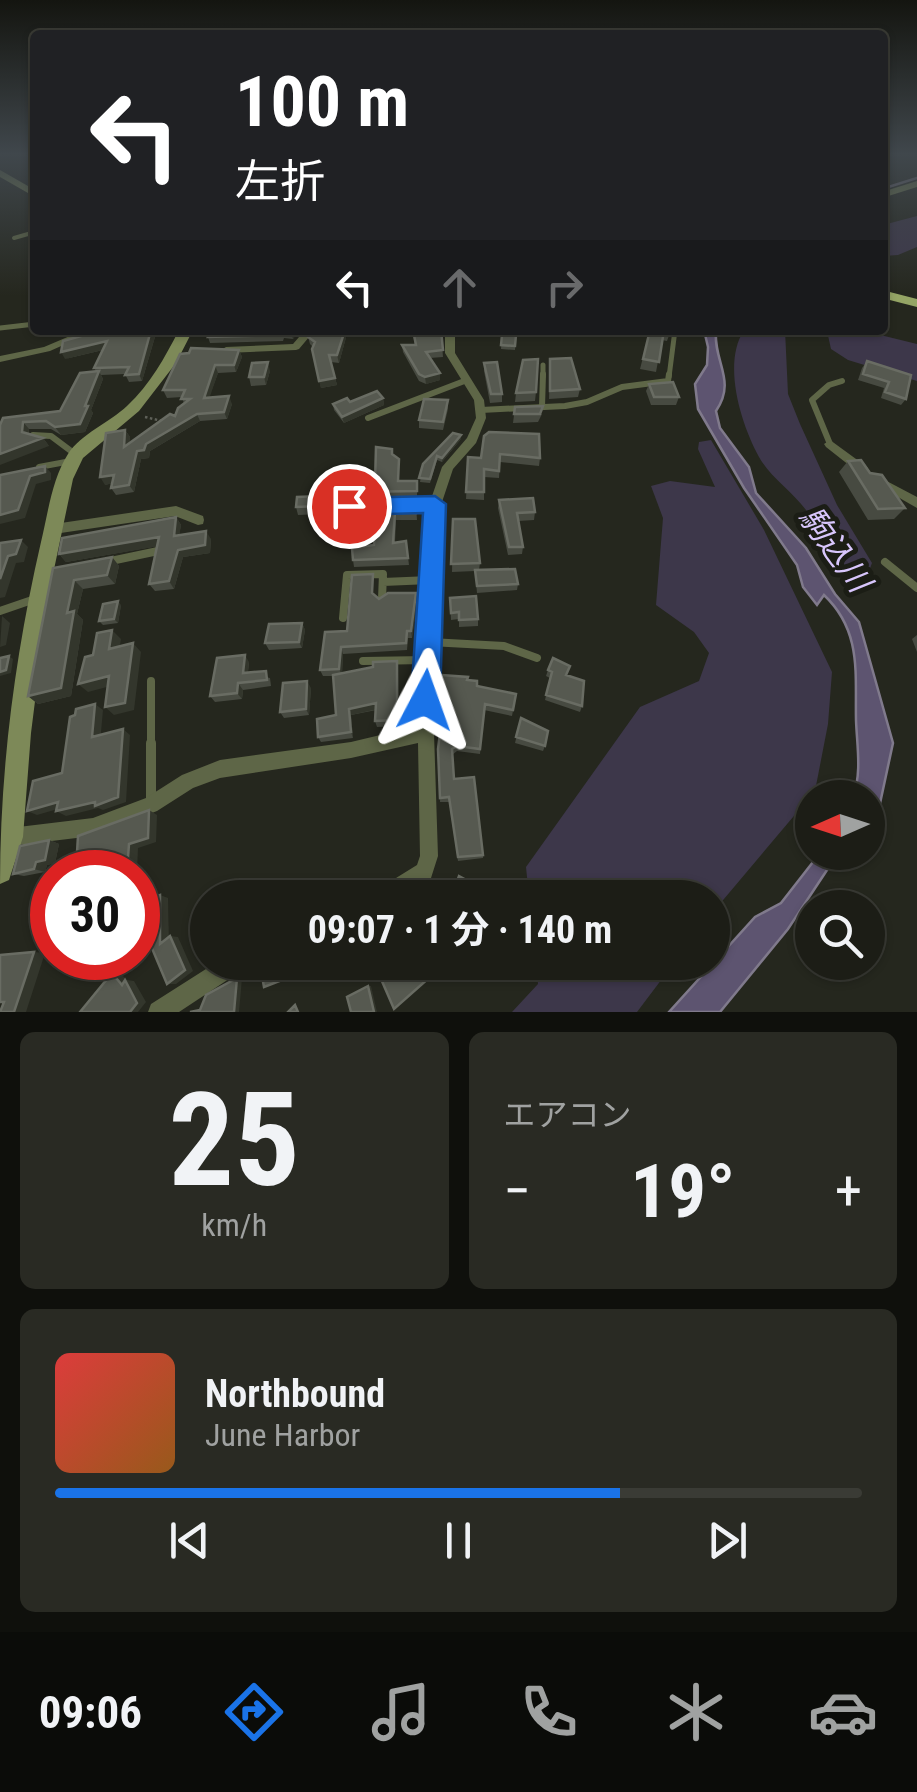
<!DOCTYPE html>
<html lang="ja">
<meta charset="utf-8">
<style>
:root{--surface:#1c1d16;--page:#292a23;--text:#f1f3f6;--muted:#a0a2a1;--line:#3a3b35;--accent:#1a73e8}
body{margin:0;font-family:"Roboto Condensed","Noto Sans JP",sans-serif;background:var(--page);color:var(--text);height:100vh;display:flex;flex-direction:column;font-size:38px;white-space:nowrap}
*{box-sizing:border-box;margin:0}
p{font-size:32px;color:var(--muted)}
.icon{flex:none;width:55px;height:55px;fill:none;stroke:currentColor;stroke-width:2;stroke-linecap:round;stroke-linejoin:round}
.map{position:relative;height:1012px;overflow:hidden}
.sheet{display:flex;flex-direction:column;gap:20px;padding:20px;background:#0f100c;flex:1}
.sheet>*{flex:none}
.hud{position:absolute;left:30px;top:30px;width:858px;height:305px;border-radius:10px;box-shadow:0 2px 8px #0004,0 0 0 2px var(--line);background:#202124;color:#fff;overflow:hidden}
.needle{width:65px;rotate:267deg}
.tools{position:absolute;left:795px;top:780px;display:grid;gap:20px}
.tools a{display:grid;place-items:center;width:90px;height:90px;border-radius:50%;background:var(--surface);box-shadow:0 2px 8px #0004,0 0 0 2px var(--line);font-size:50px}
.speed{position:absolute;left:30px;top:850px;display:flex;gap:20px;font-size:50px;font-weight:700;text-align:center}
.speed>*{display:grid;place-content:center;width:130px;height:130px;border-radius:50%;background:var(--surface);box-shadow:0 2px 8px #0004,0 0 0 2px var(--line);line-height:1}
.speed .limit{border:15px solid #d22;background:#fff;color:#111}
.pin{position:absolute;display:grid;place-items:center;width:85px;height:85px;color:#fff;margin:-42px;border:5px solid #fff;border-radius:50%;box-shadow:0 2px 10px #0007}
.me{position:absolute;width:110px;margin:-55px;rotate:4deg;stroke-linejoin:round;filter:drop-shadow(0 0 8px #0008)}
.turn{display:flex;align-items:center;gap:35px;height:210px;padding:0 40px;font-size:45px}
.turn .icon{width:130px;height:130px;stroke-width:2.5}
.turn b{display:block;font-size:70px;line-height:85px}
.lanes{display:flex;align-items:center;height:95px;padding:0 40px;background:#0003;justify-content:center;gap:50px;direction:ltr}
.lanes .off{opacity:.35}
.big{font-size:75px;font-weight:700;line-height:1.1}
.sheet .card{flex:1;display:flex;flex-direction:column;justify-content:center;gap:15px;min-width:0;padding:0 35px;border-radius:15px;background:var(--page)}
.sheet .dial{align-items:center;gap:0}
.dial b{font-size:130px;line-height:1}
.song{display:flex;align-items:center;gap:30px}
.cover{width:120px;height:120px;border-radius:15px;background:linear-gradient(135deg,hsl(0 70% 55%),hsl(30 70% 35%))}
.played{height:10px;border-radius:5px;background:linear-gradient(90deg,var(--accent) 70%,var(--line) 70%)}
.keys{display:flex;justify-content:space-around;direction:ltr}
.heat{display:flex;justify-content:space-between;align-items:center;font-size:55px;direction:ltr}
.sheet .tiles{flex:1;display:grid;gap:20px;grid-template-columns:1fr 1fr}
.card:last-child{grid-column:span 2}
.trip{position:absolute;left:190px;top:880px;width:540px;height:100px;border-radius:50px;background:var(--surface);box-shadow:0 2px 8px #0004,0 0 0 2px var(--line);font-weight:700;line-height:100px;text-align:center}
.tabs{display:flex;height:160px;justify-content:space-around;align-items:center;background:#0b0c09;color:var(--muted)}
.tabs .icon{width:70px;height:70px}
.tabs .on{color:var(--accent)}
.tabs b{font-size:45px;color:var(--text)}
.map>svg:first-child{display:block}
.green{fill:#3d374a}
.water{fill:#5d5470;stroke:#807a8c;stroke-width:2.5}
.lines{fill:none;stroke-linecap:round;stroke-linejoin:round}
.stream{stroke:#807a8c;stroke-width:2.5}
.path{stroke:#5f6159;stroke-width:2.5;stroke-dasharray:2.5 2.5;stroke-linecap:butt}
.lane-far4{stroke:#5e6647;stroke-width:4}
.lane-far3{stroke:#5e6647;stroke-width:5}
.lane-far2{stroke:#5e6647;stroke-width:6}
.lane-far1{stroke:#5e6647;stroke-width:8}
.lane{stroke:#5e6647;stroke-width:10}
.street{fill:#5e6647;fill-rule:evenodd}
.secondary{fill:#7d8958;fill-rule:evenodd}
.primary{fill:#95a565;fill-rule:evenodd}
.wall{fill:#474a41}
.shaded-wall{fill:#33362c}
.building{fill:#565950;stroke:#696c63;stroke-width:2.5}
.route{fill:#1a73e8;stroke:#114b97;stroke-width:2.5}
.labels{text-anchor:middle;dominant-baseline:central;stroke-width:10;stroke-linejoin:round;paint-order:stroke}
.water-label{font-size:32px;font-style:italic;fill:#d8c6fc;stroke:#1b1d15}
</style>
<div class="map">
<svg width="917" height="1012" viewBox="0 0 917 1012">
<rect width="100%" height="100%" fill="#25271e"/>
<path class="green" d="M917,216V247L898,255L883,256V225Z
M744,330H785L788,394L800,424L837,505L872,563L866,579C837,571 823,534 806,510C792,491 770,477 759,457C741,424 722,364 744,330Z
M860,330L917,344V381L848,360L831,349L827,331Z
M711,440L764,530L832,672L828,724L815,791L713,912L712,898L529,897L526,867L640,707L699,681L709,653L694,632L656,605L663,518L651,486L670,481L715,487L698,449L699,442Z
M536,963V962L674,963L637,1012H512L538,984Z"/>
<path class="water" d="M704,330H716C713,362 737,380 716,411L720,428L749,467L756,493L806,548L835,594L859,622L893,743L873,836L868,839V798L853,797C862,772 857,747 856,720C855,673 862,631 824,595L817,605L803,587L797,565L744,488L698,409L695,384L707,365L708,347Z
M820,853H846L833,861L788,929L720,1012H669L755,917L781,903Z"/>
<g class="lines">
<path class="stream" d="M882,189L917,178"/>
<path class="path" d="M145,417L162,421"/>
<path class="lane-far4" d="M14,238L35,232"/>
<path class="lane-far3" d="M0,328L35,324
M543,377V365
M669,377L675,330"/>
<path class="lane-far2" d="M542,407L543,374
M481,410L565,406L587,402L622,387L668,381L669,374
M368,418L467,380
M33,435L51,436L75,454
M830,444L812,400L829,385L842,381
M39,467L71,461"/>
<path class="lane-far1" d="M106,562L158,551
M885,562L917,588
M383,582L430,580
M0,611L32,600
M343,618L347,575L383,574L382,599
M430,642L504,646L537,658
M363,661L427,660
M151,681V745"/>
<path class="lane" d="M151,743V799"/>
<path class="street" d="M84,330H97L50,351L0,362V356L44,347Z
M305,330H315L299,349L296,350L226,353L221,350L226,347L293,344Z
M445,330H455V353L484,400L486,418L476,443L453,469L441,505L434,733L438,856L431,878L400,898H372L375,891L417,865L420,856L418,743L351,758L220,778L193,788L157,811L93,836L10,846L3,844L1,837L3,830L10,828L93,818L146,798L182,775L220,760L351,742L418,726L429,505L442,467L467,438L476,418L474,400L445,353Z
M830,440L867,467L869,470L867,473H859L826,447L824,444Z
M879,477L917,497V508L875,484L873,481Z
M176,506L203,516L204,520L203,524L198,525L175,516L54,534L49,533L48,529L49,525L54,524Z
M217,962H247L244,969L179,1012H148L151,1004Z"/>
<path class="secondary" d="M0,170L35,190V197L0,177Z
M917,181V187L882,198V192Z
M179,330H193L176,363L139,411L83,458L73,479L48,598L31,733L23,837L9,880L0,884C0,769 15,655 41,542C48,513 52,479 68,454C81,434 110,422 127,406C150,385 165,357 179,330Z"/>
<path class="primary" d="M882,290L917,299V307L882,298Z"/>
</g>
<path class="wall" d="M157,330L142,381L129,382L125,374L101,375L103,379L91,410L93,413L85,432L61,435L51,429H29V434L43,438L49,446L0,425L60,411L96,371L94,368L103,350L65,359Z
M211,330H299L293,339L284,338L283,341L210,343L208,337Z
M312,330H348L339,363L331,362L337,385L321,388L313,347L310,344L308,337Z
M363,330H393V334L364,336Z
M412,330H441L443,357L430,358L440,380L426,384L419,381L403,352L402,345H415Z
M650,330H671L667,341L662,340L656,372L640,369Z
M502,335H516L515,350L501,349Z
M239,350L242,357L236,372L218,373L209,397L232,404L227,419L200,421L150,451L149,458L141,459L134,492L116,495L111,488L112,483L105,485L125,430L130,437L129,443L175,416L184,404L182,397L167,398L163,390Z
M550,359L580,389L578,397L549,399Z
M867,361L906,399L901,405L881,398L884,388L858,380L862,368Z
M484,363L502,394V402L490,403L484,371Z
M270,371L266,385L251,386L249,377Z
M649,384L679,397L676,405H651L646,391Z
M536,392L535,401L515,402L516,393Z
M383,398L384,405L344,423L334,410L333,404Z
M448,400V409L443,430L419,428V420Z
M515,407L542,414L538,422L513,423Z
M484,436L540,458L539,466L500,462L499,478L484,477V500L466,499L468,457L481,458Z
M461,439L442,462L437,460L430,483L420,482L423,464Z
M392,454L399,459V481H417V498L358,499L357,492L375,482Z
M848,461L870,473L905,508L894,519L868,520L839,472Z
M499,500L535,512L534,520L518,521L523,547L522,554L508,555L498,508Z
M324,504L322,514L298,515L296,507Z
M416,505L417,520H396L395,542L406,541L409,565L354,567L353,560L374,545L375,526L353,525L352,518Z
M176,517L181,525L179,535L211,539L210,553L183,557L174,589L155,591L149,584L158,546L66,562L59,554Z
M453,519L480,563L479,570L518,584L517,590L477,593L475,571L452,572Z
M112,557L119,566L115,584L83,589L77,614L83,620L71,696L38,704L28,696L53,568Z
M373,574V595L379,599L417,600L412,638H408L407,650L343,654L342,673L398,668L399,726L377,727L375,721L376,710L351,715L353,738L321,742L318,737L336,715L333,676H323L320,670L347,631Z
M450,598L478,619V626L459,627V619L451,620Z
M121,605L118,623L103,625L99,621Z
M302,623L305,630L302,648L269,650L265,643Z
M917,635V652L912,639Z
M249,662L248,672L270,678L271,686L243,690L242,699L215,702L210,696Z
M548,670L566,675L582,706L580,712L545,700L550,678L546,676Z
M467,680L477,686L516,694L512,716L484,710L480,754L457,751L452,755L454,779L483,855V858L458,861L449,802H440L444,705L440,699V693Z
M311,688L309,715L284,718L280,712Z
M521,718L545,746L543,751L515,743Z
M49,840L59,844L55,863L47,865L45,872L24,876L13,874Z"/>
<path class="shaded-wall" d="M151,330H157L142,381L139,374Z
M293,330H299V332L293,339L291,333Z
M345,330H348L339,363L337,355Z
M107,341L111,348L65,359L61,352Z
M239,350L242,357L236,372L234,365Z
M268,362L270,371L266,385L264,377Z
M215,365L218,373L207,405L204,398Z
M99,371L103,379L91,410L93,413L85,432L61,435L55,427L85,406Z
M440,373V380L426,384L425,377Z
M335,378L337,385L321,388L319,381Z
M229,396L232,404L227,419L224,412Z
M383,398L384,405L344,423L342,417Z
M197,414L200,421L150,451L149,458L141,459L134,492L129,485L137,451L146,444Z
M23,422L29,429L28,440L22,432Z
M125,430L130,437L128,454L124,447Z
M461,435V439L442,462V458Z
M43,438L49,446L0,465V454Z
M45,466L51,473V480L36,484L25,518L0,524V515L30,476Z
M114,475L119,482L105,485L100,477Z
M176,517L181,525L178,544L174,536Z
M206,531L211,539L210,553L183,557L174,589L169,581L178,550Z
M159,537L165,545L66,562L59,554Z
M21,540L28,547L24,562L16,563L5,597L0,598V579L8,556Z
M112,557L119,566L115,584L107,575Z
M74,580L83,589L77,614L83,620L71,696L38,704L28,696L67,613Z
M416,593L417,600L412,638L411,631Z
M118,601L121,605L118,623L114,619Z
M2,616L10,623L6,645L0,647Z
M302,623L305,630L302,648L299,642Z
M112,630L121,639L118,657L109,649Z
M133,643L141,652L134,710L114,715L105,707Z
M341,647L343,654L342,675L339,669Z
M245,655L249,662L247,679L243,673Z
M9,656L13,659L11,673L0,676V672Z
M109,676L118,684L88,692L78,684Z
M307,681L311,688L309,715L306,709Z
M238,683L243,690L242,699L237,693Z
M376,703L378,709L351,715L353,738L351,732L349,709Z
M95,704L103,710L100,743L92,737Z
M123,729L130,735L126,802L103,810L98,808L66,816L56,811Z
M58,802L68,806L37,815L27,811Z
M149,810L157,815L156,842L138,848L137,872H127L129,844Z
M49,840L59,844L55,863L47,865L45,872L34,869L36,862Z
M160,895L168,898L169,946L160,944Z
M146,934L155,936L138,942V937Z
M170,936L178,937L193,971L176,984H167Z
M34,952L45,953L26,1012H14Z
M284,962H287L288,979L264,987Z
M112,973L121,974L127,980L134,981L146,1002L138,1012H130L122,985Z
M237,978H242L239,1012H234Z
M368,986H371L377,1012H374Z"/>
<path class="building" d="M103,330H151L139,374L125,375L129,367L94,368L107,341L61,352L63,341Z
M211,330H293L291,333L282,331L281,335L208,337Z
M312,330H345L337,355H329L335,378L319,381L312,349L315,342L308,337Z
M413,330H441L443,350L426,352L440,373L425,377L419,374L402,345H416Z
M650,330H664L659,362L643,359Z
M502,335H516L515,346L501,345Z
M191,348L239,350L234,365H215L204,398L229,396L224,412L197,414L146,444L144,450L137,451L129,485L111,488L114,475L100,477L106,433L125,430L124,447L170,414L175,416L178,408L190,399H181L185,390H163L180,354L189,353Z
M571,358L580,389L550,391V359Z
M538,359L536,392L516,393L523,360Z
M867,361L911,375L906,399L885,392L889,382L863,374Z
M268,362L264,377H249L252,363Z
M497,362L502,394H491L484,363Z
M99,371L85,406H88L80,424L55,427L46,421L23,422L22,432L43,438L0,454V425L3,418L60,411L80,373Z
M673,382L679,397H654L649,384Z
M377,391L383,398L342,417L333,404L347,398L350,402Z
M424,399L448,400L443,422L419,420Z
M543,406L540,414H514L515,407Z
M489,432L539,434L540,458L500,454L499,471L484,469V492H466L468,457L481,458L484,436Z
M453,433L461,435L442,458L437,456L430,479L419,478L423,464Z
M376,447L392,449V454L399,459L398,481H417V491L357,492L359,483L375,482Z
M861,460L870,473L882,475L905,508L878,509L848,461Z
M45,466V472L30,476L18,510L0,515V475Z
M321,496L320,506L296,507L297,497Z
M533,498L535,512L517,513L523,547H509L499,500Z
M354,505H416V513L395,512L393,543L406,541L408,558L353,560L352,548L374,545L376,519L352,518Z
M176,517L174,536L206,531L205,545L178,550L169,581L149,584L159,537L59,554L62,538Z
M453,519H475L480,563L451,564Z
M21,540L16,554L8,556L0,579V543Z
M112,557L107,575L74,580L67,613L74,611L61,688L28,696L53,568Z
M515,569L518,584L477,586L475,570Z
M373,574L372,593L379,599L388,593H416L411,631H407L406,643L341,647L339,669L320,670L325,632L347,631L352,575Z
M476,596L478,619L459,620V612L451,613L450,598Z
M118,601L114,619L99,621L103,604Z
M302,623L299,642L265,643L269,624Z
M112,630L109,649L133,643L125,703L105,707L109,676L78,684L85,657L93,655L97,633Z
M245,655L243,673L266,671L267,680L238,683L237,693L210,696L217,658Z
M9,656L6,670L0,672V658Z
M553,658L570,666L566,675L584,681L582,706L546,695L552,672L548,670Z
M397,661V720L375,721L376,703L349,709L351,732L318,737L317,719L336,715L333,675L373,667V662Z
M441,675L468,677L467,680L477,681V686L516,694L513,710L485,704L480,749L457,746L452,749L454,779L474,777L483,855L458,857L449,797L440,798L438,749L444,701L440,693Z
M307,681L306,709L280,712L283,683Z
M95,704L92,737L123,729L118,797L95,806V802L56,811L58,802L27,811L33,781L62,773L70,717L75,715L76,709Z
M521,718L548,731L545,746L516,737Z
M149,810L148,838L129,844L127,872H69V870L76,869L78,836Z
M49,840L45,860L36,862L34,869L13,874L20,846Z
M459,876L481,888L477,898H456L452,895Z
M160,895V944L170,936L185,970L167,984L146,934L138,937V903Z
M34,952L14,1012H0L4,1002H0V955Z
M265,962H284L285,979L264,987L260,965Z
M389,962H447L394,1009L378,972Z
M112,973L122,985L125,980L137,1003L130,1012H80Z
M237,978L234,1012H190L200,1010L206,995Z
M368,986L374,1012H351L347,997Z
M295,1005L298,1012H288Z"/>
<linearGradient id="sky" x2="0" y2="1"><stop stop-color="#141510"/><stop offset="0.52" stop-color="#40474c"/><stop offset="1" stop-color="#40474c" stop-opacity="0"/></linearGradient>
<rect width="917" height="296" fill="url(#sky)"/>
<path class="route" d="M435,496L446,504L440,700L436,710L425,714L415,710L411,700L423,513L349,515L337,506L349,498Z"/>
<g class="labels">
<g class="water-label">
<text transform="translate(835 549) rotate(54)">駒込川</text>
</g>
</g>
</svg>
<div class="tools">
<a><svg class="needle" viewBox="-14 -14 28 28"><path d="M0-13l5 13h-10z" fill="#e53935"/><path d="M0 13l5-13h-10z" fill="#a0a2a1"/></svg></a>
<a><svg class="icon" aria-label="search" viewBox="0 0 24 24"><circle cx="10" cy="10" r="6"/><path d="M15 15l6 6"/></svg></a>
</div>
<div class="speed"><div class="limit">30</div></div>
<div class="pin" style="left:349px;top:506px;background:#d93025"><svg class="icon" aria-label="arrive" viewBox="0 0 24 24"><path d="M6 21V4h12l-3 4 3 4H6"/></svg></div>
<svg class="me" style="left:425px;top:700px" viewBox="-20 -20 40 40"><path d="M0-17L14 15 0 8-14 15z" fill="#1a73e8" stroke="#fff" stroke-width="4"/></svg>
<div class="trip">09:07 · 1 分 · 140 m</div>
<div class="hud">
<div class="turn"><svg class="icon" aria-label="left" viewBox="0 0 24 24"><path d="M17 20v-9H6M10 6l-5 5 5 5"/></svg><div><b>100 m</b>左折</div></div>
<div class="lanes"><svg class="icon" aria-label="left" viewBox="0 0 24 24"><path d="M17 20v-9H6M10 6l-5 5 5 5"/></svg><svg class="icon off" aria-label="ahead" viewBox="0 0 24 24"><path d="M12 20V5M6 11l6-6 6 6"/></svg><svg class="icon off" aria-label="right" viewBox="0 0 24 24"><path d="M7 20v-9h11M14 6l5 5-5 5"/></svg></div>
</div>
</div>
<section class="sheet">
<div class="tiles">
<div class="card dial"><b>25</b><p>km/h</p></div>
<div class="card"><p>エアコン</p>
<div class="heat"><a>−</a><b class="big">19°</b><a>+</a></div>
</div>
<div class="card">
<div class="song"><i class="cover"></i><div><b>Northbound</b><p>June Harbor</p></div></div>
<div class="played"></div>
<div class="keys"><svg class="icon" aria-label="previous" viewBox="0 0 24 24"><path d="M18 5L8 12l10 7zM5 5v14"/></svg><svg class="icon" aria-label="pause" viewBox="0 0 24 24"><path d="M8 5v14M16 5v14"/></svg><svg class="icon" aria-label="next" viewBox="0 0 24 24"><path d="M6 5l10 7-10 7zM19 5v14"/></svg></div>
</div>
</div>
</section>
<nav class="tabs">
<b>09:06</b>
<svg class="icon on" aria-label="directions" viewBox="0 0 24 24"><path d="M12 3l9 9-9 9-9-9zM9 14v-3h6M13 9l2 2-2 2"/></svg>
<svg class="icon" aria-label="music" viewBox="0 0 24 24"><path d="M9 18V5l10-2v13"/><circle cx="6" cy="18" r="3"/><circle cx="16" cy="16" r="3"/></svg>
<svg class="icon" aria-label="phone" viewBox="0 0 24 24"><path d="M5 4h4l2 5-3 2q2 4 5 5l2-3 5 2v4C11 20 4 13 5 4z"/></svg>
<svg class="icon" aria-label="climate" viewBox="0 0 24 24"><path d="M12 3v18M4 7l16 10M4 17L20 7"/></svg>
<svg class="icon" aria-label="car" viewBox="0 0 24 24"><path d="M5 17H2v-5l4-1 3-4h7l3 4 3 1v5h-3M9 17h6M6 11h13"/><circle cx="7" cy="17" r="2"/><circle cx="17" cy="17" r="2"/></svg>
</nav>
